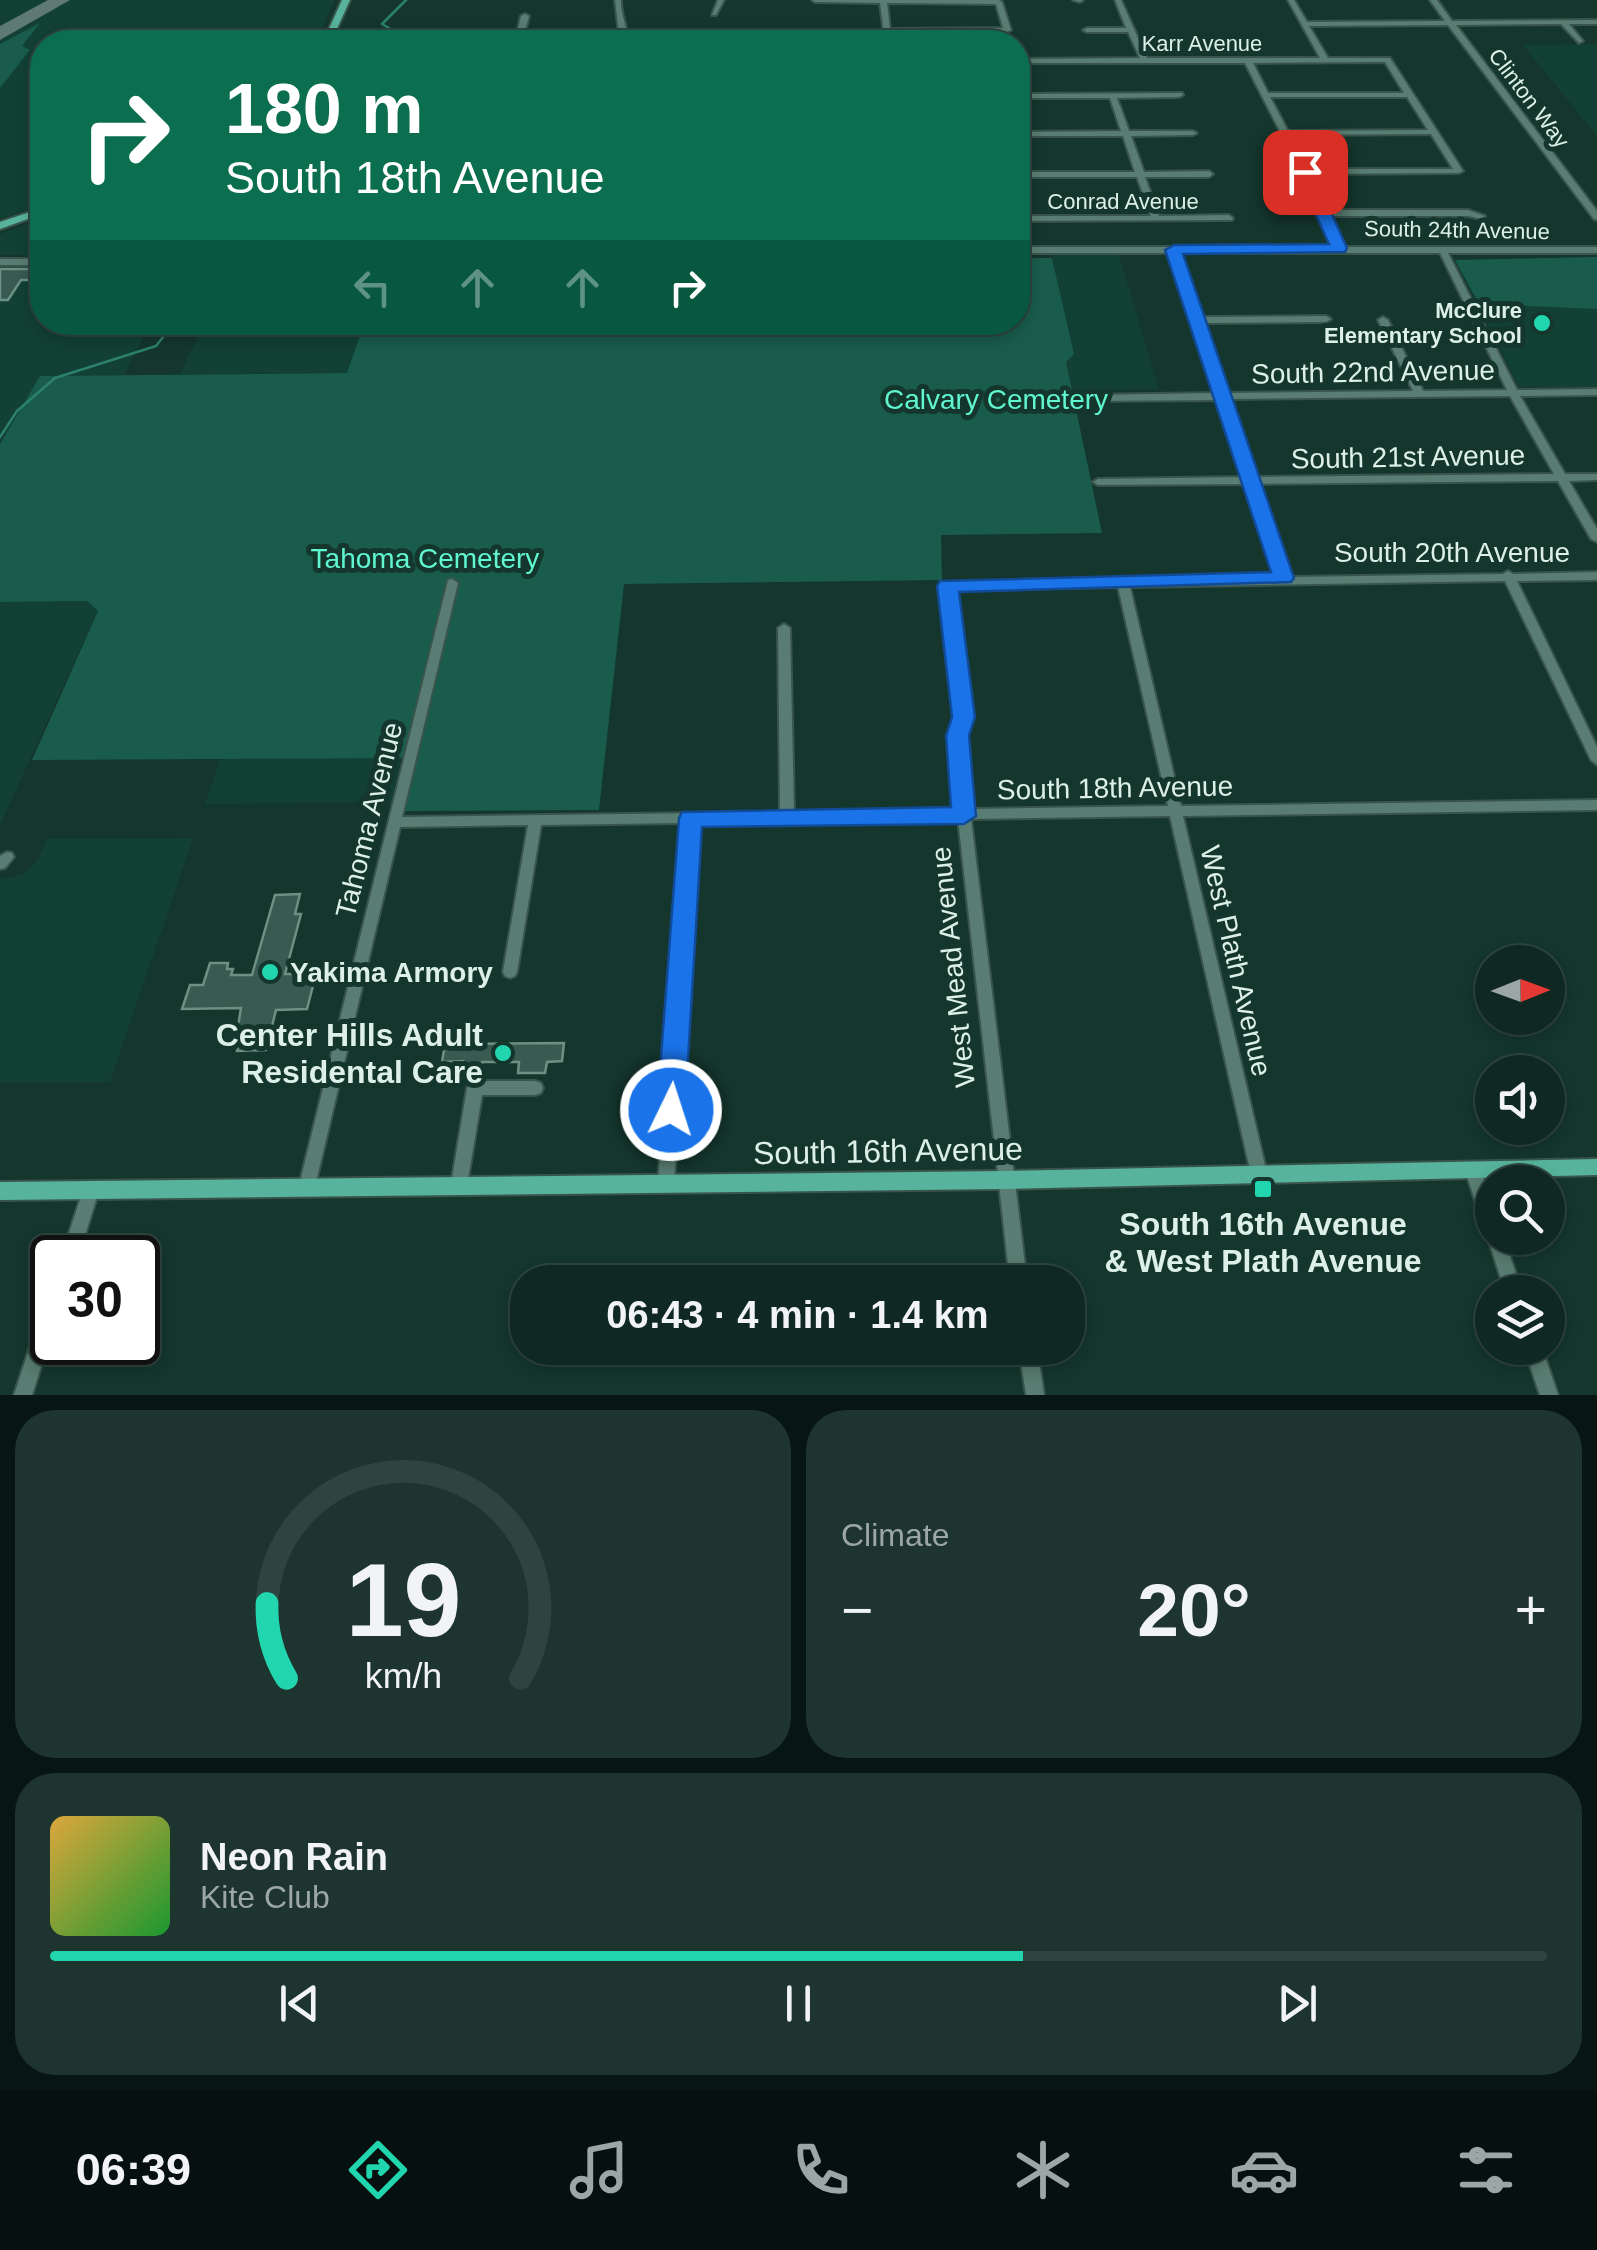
<!DOCTYPE html>
<meta charset="utf-8">
<style>
:root{--surface:#0f2822;--page:#1d342f;--text:#f1f3f6;--muted:#9ba6a5;--line:#2f4440;--accent:#21d5af}
body{margin:0;font-family:Arial,sans-serif;background:var(--page);color:var(--text);height:100vh;display:flex;flex-direction:column;font-size:38px;white-space:nowrap}
*{box-sizing:border-box;margin:0}
p{font-size:32px;color:var(--muted)}
.icon{flex:none;width:55px;height:55px;fill:none;stroke:currentColor;stroke-width:2;stroke-linecap:round;stroke-linejoin:round}
.map{position:relative;height:1395px;overflow:hidden}
.side{display:flex;flex-direction:column;gap:15px;padding:15px;background:#081613;flex:1}
.side>*{flex:none}
.top-card{position:absolute;left:30px;top:30px;width:1000px;height:305px;border-radius:40px;box-shadow:0 5px 15px #0003,0 0 0 2px var(--line);background:#0b6e4f;color:#fff;overflow:hidden}
.needle{width:65px;rotate:89deg}
.fabs{position:absolute;left:1475px;top:945px;display:grid;gap:20px}
.fabs a{display:grid;place-items:center;width:90px;height:90px;border-radius:50%;background:var(--surface);box-shadow:0 5px 15px #0003,0 0 0 2px var(--line);font-size:50px}
.speed{position:absolute;left:30px;top:1235px;display:flex;gap:20px;font-size:50px;font-weight:700;text-align:center}
.speed>*{display:grid;place-content:center;width:130px;height:130px;border-radius:50%;background:var(--surface);box-shadow:0 5px 15px #0003,0 0 0 2px var(--line);line-height:1}
.speed .limit{border:5px solid #111;border-radius:15px;background:#fff;color:#111}
.pin{position:absolute;display:grid;place-items:center;width:85px;height:85px;color:#fff;margin:-42px;border-radius:20px;box-shadow:0 5px 15px #0006}
.me{position:absolute;width:110px;margin:-55px;rotate:4deg;stroke-linejoin:round;filter:drop-shadow(0 0 8px #0008)}
.turn{display:flex;align-items:center;gap:35px;height:210px;padding:0 30px;font-size:45px}
.turn .icon{width:130px;height:130px;stroke-width:2.5}
.turn b{display:block;font-size:70px;line-height:85px}
.lanes{display:flex;align-items:center;height:95px;padding:0 30px;background:#0003;justify-content:center;gap:50px;direction:ltr}
.lanes .off{opacity:.35}
.big{font-size:75px;font-weight:700;line-height:1.1}
.side .tile{flex:1;display:flex;flex-direction:column;justify-content:center;gap:15px;min-width:0;padding:0 35px;border-radius:40px;background:var(--page)}
.side .dial{align-items:center;gap:0}
.dial svg{height:260px;overflow:visible;fill:none;stroke:var(--line);stroke-width:7;stroke-linecap:round;text-anchor:middle}
.dial text{fill:var(--text);stroke:none}
.song{display:flex;align-items:center;gap:30px}
.cover{width:120px;height:120px;border-radius:15px;background:linear-gradient(135deg,hsl(40 70% 55%),hsl(130 70% 35%))}
.played{height:10px;border-radius:5px;background:linear-gradient(90deg,var(--accent) 65%,var(--line) 65%)}
.keys{display:flex;justify-content:space-around;direction:ltr}
.heat{display:flex;justify-content:space-between;align-items:center;font-size:55px;direction:ltr}
.side .tiles{flex:1;display:grid;gap:15px;grid-template-columns:1fr 1fr}
.tile:last-child{grid-column:span 2}
.trip{position:absolute;left:510px;top:1265px;width:575px;height:100px;border-radius:40px;background:var(--surface);box-shadow:0 5px 15px #0003,0 0 0 2px var(--line);font-weight:700;line-height:100px;text-align:center}
.dock{display:flex;height:160px;justify-content:space-around;align-items:center;background:#06100e;color:var(--muted)}
.dock .icon{width:70px;height:70px}
.dock .on{color:var(--accent)}
.dock b{font-size:45px;color:var(--text)}
.map>svg:first-child{display:block}
.built{fill:#124034}
.green{fill:#195c4c}
.lines{fill:none;stroke-linecap:round;stroke-linejoin:round}
.stream{stroke:#2b816c;stroke-width:2.5}
.taxiway{fill:#5e7a72;fill-rule:evenodd}
.building{fill:#385a50;stroke:#6c9084;stroke-width:2.5}
.minor-casing{stroke:#39544c;stroke-width:4}
.major-casing{stroke:#39544c;stroke-width:4}
.minor{fill:#597d72;fill-rule:evenodd}
.major{fill:#57b39b;fill-rule:evenodd}
.route{fill:#1a73e8;stroke:#114b97;stroke-width:2.5}
.poi-dot{fill:#21d5af;stroke:#14362d;stroke-width:4}
.labels{text-anchor:middle;dominant-baseline:central;stroke-width:10;stroke-linejoin:round;paint-order:stroke}
.far-street-label{font-size:22px;fill:#dcefe8;stroke:#14362d}
.far-poi-label{font-size:22px;font-weight:bold;fill:#dcefe8;stroke:#14362d;text-anchor:end}
.street-label{font-size:28px;fill:#dcefe8;stroke:#14362d}
.park-label{font-size:28px;fill:#5ff6d0;stroke:#14362d}
.poi-label{font-size:28px;font-weight:bold;fill:#dcefe8;stroke:#14362d;text-anchor:start}
.near-poi-label{font-size:32px;font-weight:bold;fill:#dcefe8;stroke:#14362d;text-anchor:end}
.near-street-label{font-size:32px;fill:#dcefe8;stroke:#14362d}
</style>
<div class="map">
<svg width="1597" height="1395" viewBox="0 0 1597 1395">
<rect width="100%" height="100%" fill="#14362d"/>
<path class="built" d="M0,0H335L315,42H42V205L0,219Z
M1597,44V136L1523,45Z
M42,218V255H0V234Z
M1052,255H1119L1159,389L1072,390L1066,362L1073,354Z
M1597,257V387H1519L1455,260Z
M0,267H42V322L150,323L124,375L40,376L0,444Z
M204,323H364L347,373L180,374Z
M87,601L98,611L0,825V602Z
M401,757L391,802L205,804L220,759Z
M193,838L110,1082L0,1083V880L24,874L39,858L47,839Z"/>
<path class="green" d="M40,23L22,46L30,50L0,88V44Z
M1597,257V309L1505,305L1477,300L1455,260Z
M1018,258H1052L1074,354L1066,362L1102,533L941,535L942,580L624,584L599,810L405,811L417,758L32,760L98,611L87,601L0,602V444L40,376L347,373L364,323L1018,322Z"/>
<g class="lines">
<path class="stream" d="M379,42L389,28L382,24L406,0
M0,437L17,411L55,378L156,346L175,322"/>
<path class="taxiway" d="M48,0H70L0,40V26Z"/>
</g>
<path class="building" d="M0,269H40L34,280H21L8,300H0Z
M300,894L295,914H301L285,974H316L307,1009L276,1010L266,1050L237,1051L242,1032H237L241,1008L182,1009L190,985H203L210,963H228L227,969H233L231,975H252L275,895Z
M564,1043L562,1061L547,1062L545,1073H518L519,1062H482L480,1074H461L463,1061L442,1062L445,1044Z"/>
<g class="lines">
<g class="minor-casing">
<path id="minor" d="M615,0H621C620,15 629,28 627,42H620Z
M718,0H724L716,15H712Z
M812,0H999L1002,2L1011,30L1007,32L891,33L892,42H885L880,3L815,2ZM887,3L996,4L1003,28L890,29Z
M1073,0H1083L1080,2Z
M1115,0H1121L1147,58H1320L1288,0H1294L1307,22L1445,21L1430,0H1437L1452,21L1597,20V24H1569L1583,41L1579,43L1561,24L1456,25L1597,211V220L1594,219L1448,25L1309,26L1328,58H1390L1463,171L1459,173L1310,174L1329,210H1468L1485,216L1481,219L1468,216H1331L1343,247H1597V253H1448L1517,390L1597,389V395L1520,396L1565,474H1597V480L1569,481L1597,529V542L1591,539L1558,481L1257,484L1288,577L1503,574L1508,571L1513,574L1597,572V580L1517,581L1597,747V765L1591,760L1505,581L1130,587L1181,806L1597,800V810L1183,816L1267,1174L1265,1179L1259,1181L1253,1179L1251,1174L1170,816L971,819L1027,1282H1010L958,819L697,823L674,1183L672,1188L666,1190L660,1188L658,1183L684,823L541,825L517,972L515,976L510,978L505,976L503,972L528,825L400,827L315,1186L313,1191L307,1193L301,1191L299,1186L448,580L452,579L458,583L402,817L780,812L778,628L784,624L790,628L794,812L957,809L952,736L958,717L941,586L943,583L1277,577L1246,484L1098,485L1093,482L1098,479L1244,477L1219,400L1090,401L1085,398L1090,395L1217,393L1171,253H1018V247H1334L1322,213L1245,63H1018V59L1140,58L1128,32H1087L1083,30L1087,28H1126ZM1385,62L1404,93H1268L1253,63ZM1270,97H1407L1428,130L1288,131ZM1431,134L1453,169H1308L1290,135ZM1180,253H1440L1507,390L1423,391L1388,320L1383,317L1378,320L1413,391L1227,393L1203,323L1326,322L1331,319L1326,316L1201,317ZM1510,396L1554,474L1255,477L1229,399ZM1118,587L1168,806L970,809L964,736L970,717L953,590Z
M525,14L529,16L522,42H515L521,16Z
M1182,93L1183,95L1179,97L1117,98L1129,131H1193L1197,133L1193,135L1131,136L1144,172L1209,171L1213,174L1209,177H1145L1159,216L1229,215L1233,218L1232,220L1018,221V216H1151L1137,177H1018V172H1135L1123,136H1018V132L1121,131L1110,98H1018V94Z
M0,259H42V265H0Z
M7,852L12,853L14,857L5,868L0,869V856Z
M475,1081H535L541,1083L543,1088L541,1093L535,1095H482L467,1185L465,1190L459,1192L453,1190L451,1185L467,1088L469,1083Z
M1473,1163L1479,1165L1481,1170L1492,1204V1238H1504L1522,1292H1505L1488,1238L1489,1234L1486,1233L1484,1228L1465,1170L1467,1165Z
M91,1183L97,1185L99,1190L78,1258H61L83,1190L85,1185Z
M52,1299V1332L32,1395H14L43,1307L46,1301Z
M1019,1348H1037L1044,1395H1026Z
M1524,1348H1542L1558,1395H1540Z"/>
</g>
<g class="major-casing">
<path id="major" d="M342,0H350L331,42H323Z
M42,208V214L0,229V222Z
M1597,1159V1175L1004,1189L0,1200V1182L1004,1171Z"/>
</g>
<use href="#minor" class="minor"/>
<use href="#major" class="major"/>
</g>
<path class="route" d="M1305,168L1313,172L1347,248L1345,252L1183,254L1294,578L1291,582L959,592L975,717L969,736L976,816L964,824L702,827L685,1110L681,1119L671,1122L661,1119L657,1110L679,818L682,812L951,807L946,736L952,717L937,586L940,581L1271,572L1165,250L1174,245L1329,244L1297,172Z"/>
<g class="poi-dot">
<circle cx="1542" cy="323" r="10"/>
<circle cx="270" cy="972" r="10"/>
<circle cx="503" cy="1053" r="10"/>
<rect x="1253" y="1179" width="20" height="20" rx="5"/>
</g>
<g class="labels">
<g class="far-street-label">
<text x="1202" y="43">Karr Avenue</text>
<text transform="translate(1529 98) rotate(53)">Clinton Way</text>
<text x="1123" y="201">Conrad Avenue</text>
<text transform="translate(1457 230) rotate(1)">South 24th Avenue</text>
</g>
<g class="far-poi-label">
<text x="1522" y="310">McClure<tspan x="1522" dy="25">Elementary School</tspan></text>
</g>
<g class="street-label">
<text transform="translate(1373 372) rotate(-1)">South 22nd Avenue</text>
<text transform="translate(1408 457) rotate(-1)">South 21st Avenue</text>
<text x="1452" y="552">South 20th Avenue</text>
<text transform="translate(1115 788) rotate(-1)">South 18th Avenue</text>
<text transform="translate(369 820) rotate(-76)">Tahoma Avenue</text>
<text transform="translate(1236 961) rotate(77)">West Plath Avenue</text>
<text transform="translate(953 967) rotate(-96)">West Mead Avenue</text>
</g>
<g class="park-label">
<text x="996" y="399">Calvary Cemetery</text>
<text x="425" y="558">Tahoma Cemetery</text>
</g>
<g class="poi-label">
<text x="290" y="972">Yakima Armory</text>
</g>
<g class="near-poi-label">
<text x="483" y="1035">Center Hills Adult<tspan x="483" dy="37">Residental Care</tspan></text>
<text x="1263" y="1224" text-anchor="middle">South 16th Avenue<tspan x="1263" dy="37">&amp; West Plath Avenue</tspan></text>
</g>
<g class="near-street-label">
<text transform="translate(888 1151) rotate(-1)">South 16th Avenue</text>
</g>
</g>
</svg>
<div class="fabs">
<a><svg class="needle" viewBox="-14 -14 28 28"><path d="M0-13l5 13h-10z" fill="#e53935"/><path d="M0 13l5-13h-10z" fill="#9ba6a5"/></svg></a>
<a><svg class="icon" aria-label="sound" viewBox="0 0 24 24"><path d="M4 9h4l5-4v14l-5-4H4zM17 9q2 3 0 6"/></svg></a>
<a><svg class="icon" aria-label="search" viewBox="0 0 24 24"><circle cx="10" cy="10" r="6"/><path d="M15 15l6 6"/></svg></a>
<a><svg class="icon" aria-label="layers" viewBox="0 0 24 24"><path d="M12 4l9 5-9 5-9-5zM3 14l9 5 9-5"/></svg></a>
</div>
<div class="speed"><div class="limit">30</div></div>
<div class="pin" style="left:1305px;top:172px;background:#d93025"><svg class="icon" aria-label="arrive" viewBox="0 0 24 24"><path d="M6 21V4h12l-3 4 3 4H6"/></svg></div>
<svg class="me" style="left:671px;top:1110px" viewBox="-20 -20 40 40"><circle r="17" fill="#1a73e8" stroke="#fff" stroke-width="3"/><path d="M0-11L8 9 0 5-8 9z" fill="#fff"/></svg>
<div class="trip">06:43 · 4 min · 1.4 km</div>
<div class="top-card">
<div class="turn"><svg class="icon" aria-label="right" viewBox="0 0 24 24"><path d="M7 20v-9h11M14 6l5 5-5 5"/></svg><div><b>180 m</b>South 18th Avenue</div></div>
<div class="lanes"><svg class="icon off" aria-label="left" viewBox="0 0 24 24"><path d="M17 20v-9H6M10 6l-5 5 5 5"/></svg><svg class="icon off" aria-label="ahead" viewBox="0 0 24 24"><path d="M12 20V5M6 11l6-6 6 6"/></svg><svg class="icon off" aria-label="ahead" viewBox="0 0 24 24"><path d="M12 20V5M6 11l6-6 6 6"/></svg><svg class="icon" aria-label="right" viewBox="0 0 24 24"><path d="M7 20v-9h11M14 6l5 5-5 5"/></svg></div>
</div>
</div>
<section class="side">
<div class="tiles">
<div class="tile dial"><svg viewBox="0 0 100 80">
<path d="M14 69A42 42 0 1 1 86 69"/>
<path d="M14 69A42 42 0 0 1 8 46" stroke="#21d5af"/>
<text x="50" y="56" font-size="32" font-weight="700">19</text>
<text x="50" y="72" font-size="11">km/h</text>
</svg></div>
<div class="tile"><p>Climate</p>
<div class="heat"><a>−</a><b class="big">20°</b><a>+</a></div>
</div>
<div class="tile">
<div class="song"><i class="cover"></i><div><b>Neon Rain</b><p>Kite Club</p></div></div>
<div class="played"></div>
<div class="keys"><svg class="icon" aria-label="previous" viewBox="0 0 24 24"><path d="M18 5L8 12l10 7zM5 5v14"/></svg><svg class="icon" aria-label="pause" viewBox="0 0 24 24"><path d="M8 5v14M16 5v14"/></svg><svg class="icon" aria-label="next" viewBox="0 0 24 24"><path d="M6 5l10 7-10 7zM19 5v14"/></svg></div>
</div>
</div>
</section>
<nav class="dock">
<b>06:39</b>
<svg class="icon on" aria-label="directions" viewBox="0 0 24 24"><path d="M12 3l9 9-9 9-9-9zM9 14v-3h6M13 9l2 2-2 2"/></svg>
<svg class="icon" aria-label="music" viewBox="0 0 24 24"><path d="M9 18V5l10-2v13"/><circle cx="6" cy="18" r="3"/><circle cx="16" cy="16" r="3"/></svg>
<svg class="icon" aria-label="phone" viewBox="0 0 24 24"><path d="M5 4h4l2 5-3 2q2 4 5 5l2-3 5 2v4C11 20 4 13 5 4z"/></svg>
<svg class="icon" aria-label="climate" viewBox="0 0 24 24"><path d="M12 3v18M4 7l16 10M4 17L20 7"/></svg>
<svg class="icon" aria-label="car" viewBox="0 0 24 24"><path d="M5 17H2v-5l4-1 3-4h7l3 4 3 1v5h-3M9 17h6M6 11h13"/><circle cx="7" cy="17" r="2"/><circle cx="17" cy="17" r="2"/></svg>
<svg class="icon" aria-label="filters" viewBox="0 0 24 24"><path d="M4 7h16M4 17h16"/><circle cx="9" cy="7" r="2"/><circle cx="15" cy="17" r="2"/></svg>
</nav>
